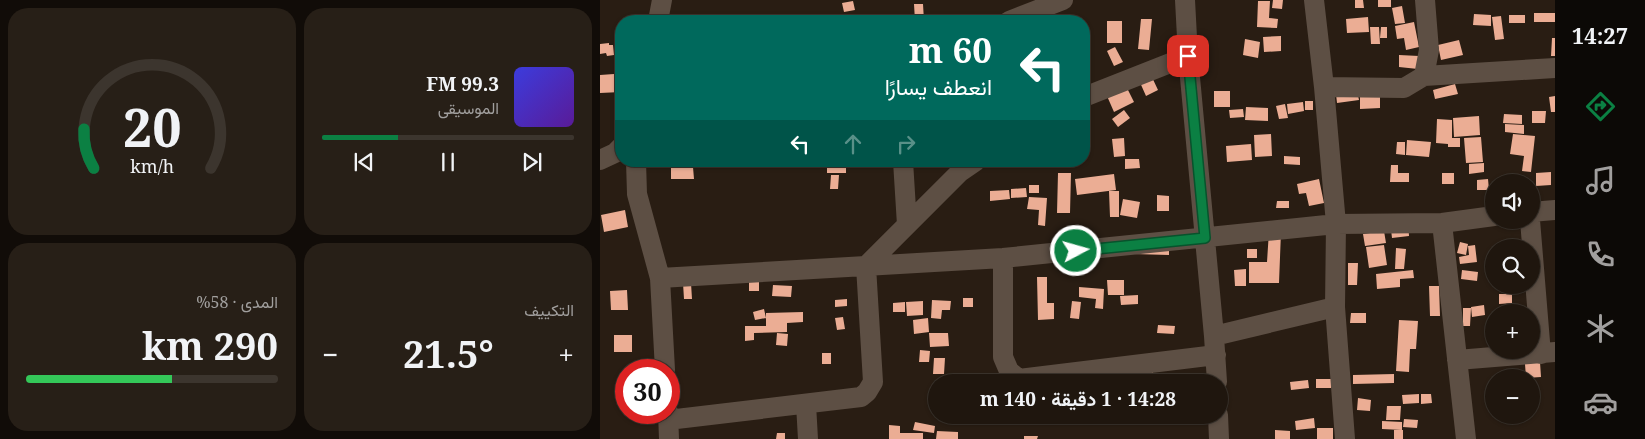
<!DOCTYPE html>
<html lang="ar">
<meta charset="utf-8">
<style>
:root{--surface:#1f160e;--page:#271f17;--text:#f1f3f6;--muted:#a19f9e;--line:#3c352e;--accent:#0b8043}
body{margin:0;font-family:"Noto Serif",Vazirmatn,serif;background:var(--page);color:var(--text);direction:rtl;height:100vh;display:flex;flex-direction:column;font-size:19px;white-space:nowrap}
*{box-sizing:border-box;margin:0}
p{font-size:16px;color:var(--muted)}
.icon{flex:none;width:28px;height:28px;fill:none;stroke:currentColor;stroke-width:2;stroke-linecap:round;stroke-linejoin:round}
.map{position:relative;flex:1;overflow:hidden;direction:ltr}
.panel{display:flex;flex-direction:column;gap:8px;padding:8px;background:#110c08;width:600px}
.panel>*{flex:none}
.top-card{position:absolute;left:15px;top:15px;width:475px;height:152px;border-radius:20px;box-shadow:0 1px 4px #0004,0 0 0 1px var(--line);direction:rtl;background:#00695c;color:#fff;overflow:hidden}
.controls{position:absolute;left:885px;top:174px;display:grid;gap:10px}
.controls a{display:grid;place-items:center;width:55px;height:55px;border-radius:50%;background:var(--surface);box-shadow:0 1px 4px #0004,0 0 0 1px var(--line);font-size:25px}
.speed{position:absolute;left:15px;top:359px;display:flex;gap:10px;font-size:25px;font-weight:700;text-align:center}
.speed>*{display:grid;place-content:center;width:65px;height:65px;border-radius:50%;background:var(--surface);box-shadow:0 1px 4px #0004,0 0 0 1px var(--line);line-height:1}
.speed .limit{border:8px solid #d22;background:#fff;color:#111}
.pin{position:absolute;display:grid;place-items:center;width:42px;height:42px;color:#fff;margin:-21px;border-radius:10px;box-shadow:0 2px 8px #0006}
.me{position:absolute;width:55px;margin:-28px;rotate:84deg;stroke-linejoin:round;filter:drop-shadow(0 0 4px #0008)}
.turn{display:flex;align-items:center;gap:18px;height:105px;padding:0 15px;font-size:22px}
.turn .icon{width:65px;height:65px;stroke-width:2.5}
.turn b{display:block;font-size:35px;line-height:42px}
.lanes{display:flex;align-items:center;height:48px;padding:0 15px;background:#0003;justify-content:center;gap:25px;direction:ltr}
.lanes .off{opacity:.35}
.big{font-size:38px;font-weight:700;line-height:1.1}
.panel .tile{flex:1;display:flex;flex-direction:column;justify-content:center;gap:8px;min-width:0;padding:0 18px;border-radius:20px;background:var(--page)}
.panel .dial{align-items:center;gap:0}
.dial svg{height:130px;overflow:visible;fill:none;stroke:var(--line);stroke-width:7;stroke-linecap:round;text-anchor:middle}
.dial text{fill:var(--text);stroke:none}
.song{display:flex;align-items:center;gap:15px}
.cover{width:60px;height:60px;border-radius:8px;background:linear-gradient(135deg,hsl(240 70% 55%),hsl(270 70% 35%))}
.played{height:5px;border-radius:2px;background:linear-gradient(90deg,var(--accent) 30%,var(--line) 30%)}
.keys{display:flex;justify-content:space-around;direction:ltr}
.heat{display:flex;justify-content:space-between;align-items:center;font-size:28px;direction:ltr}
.charge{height:8px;border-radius:4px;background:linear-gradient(90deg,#34c759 58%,var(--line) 0)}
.panel .tiles{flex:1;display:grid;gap:8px;grid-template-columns:repeat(2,1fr)}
.trip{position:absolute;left:328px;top:374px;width:300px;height:50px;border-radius:25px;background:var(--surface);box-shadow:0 1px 4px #0004,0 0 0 1px var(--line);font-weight:700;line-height:50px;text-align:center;direction:rtl}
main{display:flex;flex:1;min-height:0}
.dock{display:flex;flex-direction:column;width:90px;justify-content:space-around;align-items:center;background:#0c0906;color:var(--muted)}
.dock .icon{width:35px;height:35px}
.dock .active{color:var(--accent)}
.dock b{font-size:22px;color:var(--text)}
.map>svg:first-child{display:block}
.building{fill:#ebad94}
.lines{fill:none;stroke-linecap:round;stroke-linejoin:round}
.minor{stroke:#5d4f44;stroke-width:20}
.route-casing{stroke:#07532c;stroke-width:12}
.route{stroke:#0b8043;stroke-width:9}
</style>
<main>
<nav class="dock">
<b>14:27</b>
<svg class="icon active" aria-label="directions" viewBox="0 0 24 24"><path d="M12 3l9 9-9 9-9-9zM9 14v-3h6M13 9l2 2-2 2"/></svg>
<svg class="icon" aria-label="music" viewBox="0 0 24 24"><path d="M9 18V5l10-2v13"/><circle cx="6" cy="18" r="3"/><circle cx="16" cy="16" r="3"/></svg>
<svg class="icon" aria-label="phone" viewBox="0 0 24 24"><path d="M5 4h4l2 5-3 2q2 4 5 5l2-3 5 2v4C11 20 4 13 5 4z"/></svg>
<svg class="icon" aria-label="climate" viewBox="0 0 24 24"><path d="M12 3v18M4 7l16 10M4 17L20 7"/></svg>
<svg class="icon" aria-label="car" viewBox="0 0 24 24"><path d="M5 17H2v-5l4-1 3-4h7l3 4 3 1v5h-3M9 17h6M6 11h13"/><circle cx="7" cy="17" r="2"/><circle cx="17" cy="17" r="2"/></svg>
</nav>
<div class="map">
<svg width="955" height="439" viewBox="0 0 955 439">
<rect width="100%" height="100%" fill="#291d13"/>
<path class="building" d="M673,0H683L682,9L672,8Z
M755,0H763L764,8H755Z
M778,0H791V7H778Z
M253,1L255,10L244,12L242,3Z
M658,1H670L669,18L678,19L677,28L657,27Z
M314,4H323L324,21H315Z
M802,6L805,23L795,24L792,8Z
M934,13H955V22H934Z
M874,14L891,15V26L873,25Z
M909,15H925V23H909Z
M901,16L904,39L895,40L892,17Z
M768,17L769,32L747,33L746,19Z
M541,19H552L549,50L538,49Z
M507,21H522V43H507Z
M814,22L819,47L806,50L804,38L797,39L795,26Z
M770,27H779L780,44H771Z
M781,27H787V38H780Z
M681,36V51L664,52L663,37Z
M952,38H955V56H951Z
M645,39L660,42L658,58L643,55Z
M859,40L863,55L841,60L838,45Z
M9,43V45H13L14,55L7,56L6,53L0,54V44Z
M515,47L523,62L514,66L507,51Z
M799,55L819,56L818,69L799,67Z
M550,73L558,90L546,96L538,78Z
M14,74L15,81L21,80V92L0,93V75Z
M855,84L858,94L835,99L833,90Z
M526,86L534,102L514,112L507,96Z
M760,89H780V108L760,109Z
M614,91H630V107H614Z
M757,91L759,100L737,103L736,94Z
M955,96V112H951L949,97Z
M705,101H713V110H705Z
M703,102L704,111L688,114L687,104Z
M685,104L688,118L679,119L676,106Z
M646,107L668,108V121L645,120Z
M643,109L644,117L630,118L629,110Z
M524,110L530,118L518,127L512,119Z
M932,111H946L945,123H932Z
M904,114L922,115V124L903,123Z
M879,116L880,135L854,137L853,118Z
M837,119L852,120V138H860V147H848V144L836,143Z
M905,124L924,125V134L905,132Z
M671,134L672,156L655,157L654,135Z
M913,134L935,136L931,172L922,171L924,156L910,154Z
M881,137L883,162L866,163L864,138Z
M524,138L525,156L514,157L512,139Z
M807,140L831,142L829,157L806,155Z
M797,142H805V155L796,154Z
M651,144L652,160L627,162L626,146Z
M684,156L700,157V165L684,164Z
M525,159H539L540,168L525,169Z
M884,163V172L869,174V164Z
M227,164L246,165V173H227Z
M791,165H798V173H809V182H790Z
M93,167L94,179H71V168Z
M951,172V185L936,186V173Z
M458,173H471L470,213H457Z
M842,173H854V184H842Z
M514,174L516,190L477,195L475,179Z
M231,175H239L238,189H230Z
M719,179L724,203L709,206L706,193L699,194L697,184Z
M888,179L889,190H877V180Z
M429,185H439V193H429Z
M426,188L427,197L411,198V189Z
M409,190L410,199L390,201V191Z
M509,191H519V217H510Z
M557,195L569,196V211H557Z
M429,197L447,198L445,226L438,225L439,210L427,209Z
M523,199L540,202L537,218L520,215Z
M677,201H689V208H676Z
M25,210L28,227L4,232L1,215Z
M808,219L809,236L792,238L790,221Z
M669,231L681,232L679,283H649V262H667Z
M784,231L786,243L765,246L763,234Z
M860,242L868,244L866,255L857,253Z
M569,245V255L534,254Z
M784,245L787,265L769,268L766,247Z
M875,245L877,262L860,264L859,257L869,255L868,246Z
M796,248L806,249L804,269H795Z
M647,249H657V258H647Z
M748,263H758L757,285H748Z
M646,269V286H635L634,270Z
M813,270L814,278L800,279V287L777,289L776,274Z
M862,270L878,272L877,281L861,279Z
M437,277H447V303H454V319L438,320Z
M149,279H159V291H149Z
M507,280H524V295H508Z
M83,283H91L92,299H84Z
M173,285L192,286L191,297L172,296Z
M903,285H911V292H903Z
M829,286H839L840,316H830Z
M479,287L504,289L503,309L495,308L496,299L479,297Z
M27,290L28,310H11L10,291Z
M899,294H912V303L899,304Z
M538,295V304L521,305L520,296Z
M363,298H373V307H363Z
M247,299V306L235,307V300Z
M332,300L351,301L350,310H342L341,319L331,318Z
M323,301V315L307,316L306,302Z
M472,301L481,302L479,319L470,318Z
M305,302V312H293V303Z
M884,305L885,315L872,317L871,307Z
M863,308H871L870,326H863Z
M164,309L166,318L155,320L153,312Z
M203,312V322L187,323V332L154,333V340L145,341V326H166V313Z
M751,313H766V323H750Z
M243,317L245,329L237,330L235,318Z
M328,318L329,332L314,334L313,320Z
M799,320L818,321L816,349H810L809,372L796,371Z
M558,325L575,326L574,334L557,333Z
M177,333L188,334L187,346L176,345Z
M329,333H348L349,346L330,347Z
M14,335H32V352H14Z
M320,350L330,351L329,362H319Z
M222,353H231V364H222Z
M334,358H345L344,374H333Z
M940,362L941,377L926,378L925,364Z
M552,368L555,382H536L535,370Z
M533,374L534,382H525L524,375Z
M794,374V383L753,384V375Z
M716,379H732L731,388H716Z
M708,380L709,388L691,390L690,382Z
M819,394V403L803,404L802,395Z
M821,394H831L832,403L821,404Z
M758,398L771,400L770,411L757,410Z
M787,406H801L800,420H786Z
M714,418L715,428L696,430L695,421Z
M804,419L818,420L817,428L803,427Z
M782,421L802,422V430L782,429Z
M315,422L335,426L334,433L313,430Z
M289,425L300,426V433H323V439H289Z
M717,428H733V439H717Z
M675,430L690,431V439H675Z
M794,430H803V439H794Z
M337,431L358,432V439H336Z
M177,433H185V439H176Z
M424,436H438L437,439H424Z"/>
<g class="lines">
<path class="minor" d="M585,0L588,56L614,336L617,382
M714,0L724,87L736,224L735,307L745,439
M58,21L62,0
M409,21L463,0
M824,76L955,68
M724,87L804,88L824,76L829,50L825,0
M484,97L588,56
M0,160L15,153L21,147
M36,161L37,194L60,278L65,370
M303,161L307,225
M931,212L955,210
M930,220L941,354
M842,223L866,439
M403,258V357L409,371L419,379L616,355
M60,278L403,258L736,224L842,223L894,216
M614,336L735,307
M857,360L955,352
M206,404L208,439
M68,412L69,439
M618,415L619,439
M68,420L261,397L267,392L273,382L266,266L360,172L376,161"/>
</g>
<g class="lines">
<g class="route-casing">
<path id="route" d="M476,251L605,238L588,56"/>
</g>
<use href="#route" class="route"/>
</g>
</svg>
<div class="controls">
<a><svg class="icon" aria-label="sound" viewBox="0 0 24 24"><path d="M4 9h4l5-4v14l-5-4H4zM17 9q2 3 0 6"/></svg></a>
<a><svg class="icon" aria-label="search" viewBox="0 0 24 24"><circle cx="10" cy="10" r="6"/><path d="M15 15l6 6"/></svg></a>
<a>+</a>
<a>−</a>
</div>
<div class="speed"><div class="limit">30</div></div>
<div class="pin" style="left:588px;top:56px;background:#d93025"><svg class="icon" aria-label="arrive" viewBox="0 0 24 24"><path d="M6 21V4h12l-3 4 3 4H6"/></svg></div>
<svg class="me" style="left:476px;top:251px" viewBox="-20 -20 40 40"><circle r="17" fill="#0b8043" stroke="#fff" stroke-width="3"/><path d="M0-11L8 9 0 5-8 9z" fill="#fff"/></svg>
<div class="trip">14:28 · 1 دقيقة · 140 m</div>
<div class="top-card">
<div class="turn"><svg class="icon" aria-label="left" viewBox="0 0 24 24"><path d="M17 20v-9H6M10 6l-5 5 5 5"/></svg><div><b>60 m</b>انعطف يسارًا</div></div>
<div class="lanes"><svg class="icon" aria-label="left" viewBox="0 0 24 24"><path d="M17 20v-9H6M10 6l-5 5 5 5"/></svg><svg class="icon off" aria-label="ahead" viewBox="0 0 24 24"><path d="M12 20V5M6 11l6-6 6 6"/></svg><svg class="icon off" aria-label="right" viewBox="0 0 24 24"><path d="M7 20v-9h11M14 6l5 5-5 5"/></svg></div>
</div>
</div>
<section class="panel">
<div class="tiles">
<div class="tile">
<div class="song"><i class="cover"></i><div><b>99.3 FM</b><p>الموسيقى</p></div></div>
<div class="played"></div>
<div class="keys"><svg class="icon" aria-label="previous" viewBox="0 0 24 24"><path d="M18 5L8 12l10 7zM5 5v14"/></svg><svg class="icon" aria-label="pause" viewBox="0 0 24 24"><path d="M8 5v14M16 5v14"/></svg><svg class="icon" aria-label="next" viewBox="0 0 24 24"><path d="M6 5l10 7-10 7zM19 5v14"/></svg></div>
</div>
<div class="tile dial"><svg viewBox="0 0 100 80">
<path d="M14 69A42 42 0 1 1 86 69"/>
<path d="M14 69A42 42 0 0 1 8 45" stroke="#0b8043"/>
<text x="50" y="56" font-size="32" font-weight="700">20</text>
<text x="50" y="72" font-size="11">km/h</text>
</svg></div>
<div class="tile"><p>التكييف</p>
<div class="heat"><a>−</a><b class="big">21.5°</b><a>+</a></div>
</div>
<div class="tile"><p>المدى · 58%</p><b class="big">290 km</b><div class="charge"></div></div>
</div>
</section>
</main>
